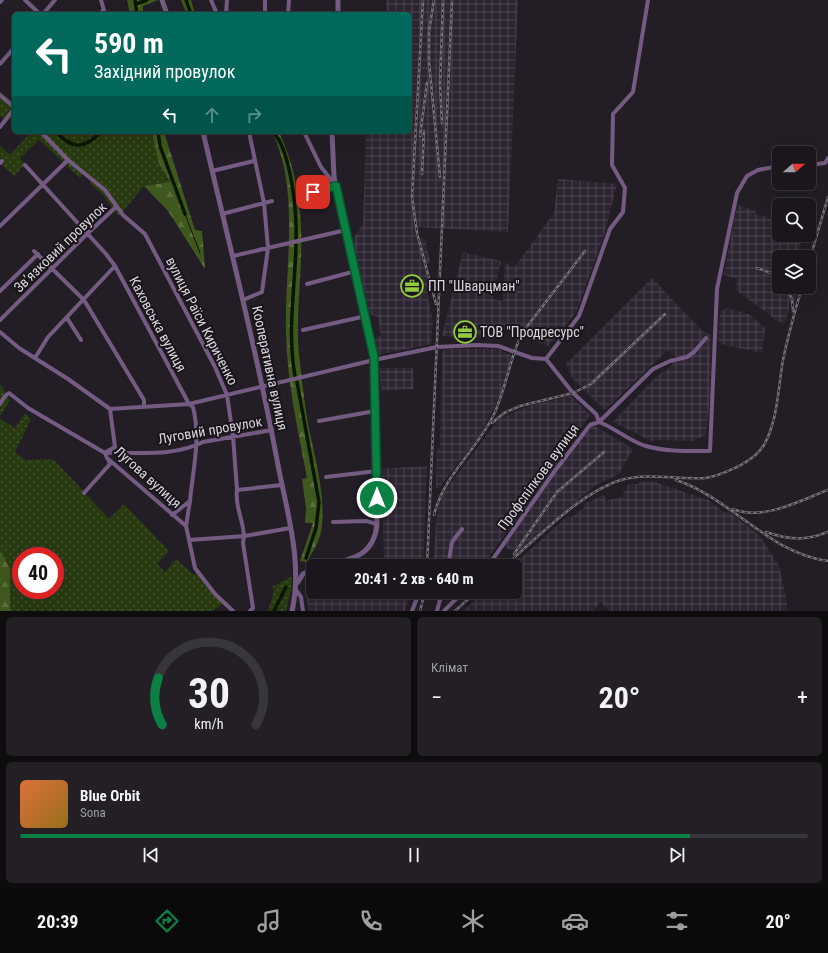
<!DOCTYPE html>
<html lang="uk">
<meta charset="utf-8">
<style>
:root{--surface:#1a161c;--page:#231f25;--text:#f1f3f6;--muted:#9f9fa3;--line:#38353b;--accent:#0b8043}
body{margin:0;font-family:"Roboto Condensed",sans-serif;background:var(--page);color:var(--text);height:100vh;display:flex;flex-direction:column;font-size:15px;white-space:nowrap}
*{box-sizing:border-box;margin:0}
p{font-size:13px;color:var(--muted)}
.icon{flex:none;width:22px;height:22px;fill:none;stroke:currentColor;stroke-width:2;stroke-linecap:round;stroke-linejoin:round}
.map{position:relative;height:611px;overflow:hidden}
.side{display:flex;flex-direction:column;gap:6px;padding:6px;background:#0e0c0f;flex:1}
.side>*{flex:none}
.hud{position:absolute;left:12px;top:12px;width:400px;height:122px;border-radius:6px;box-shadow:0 4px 16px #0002,0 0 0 1px var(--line);background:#00695c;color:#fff;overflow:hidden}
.needle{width:26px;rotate:70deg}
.controls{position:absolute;left:772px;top:146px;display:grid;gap:8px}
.controls a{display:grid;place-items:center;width:44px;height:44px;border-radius:6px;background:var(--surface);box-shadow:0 4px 16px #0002,0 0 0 1px var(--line);font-size:20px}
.speed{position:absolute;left:12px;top:547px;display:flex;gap:8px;font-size:20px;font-weight:700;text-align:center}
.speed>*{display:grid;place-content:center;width:52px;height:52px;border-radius:50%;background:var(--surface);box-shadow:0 4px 16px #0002,0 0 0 1px var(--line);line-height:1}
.speed .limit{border:6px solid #d22;background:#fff;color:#111}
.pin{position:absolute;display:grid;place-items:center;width:34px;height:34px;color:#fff;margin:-17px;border-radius:8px;box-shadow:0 2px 6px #0006}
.me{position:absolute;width:44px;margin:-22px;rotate:0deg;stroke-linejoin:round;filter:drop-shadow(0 0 3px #0008)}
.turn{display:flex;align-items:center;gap:14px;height:84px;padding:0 16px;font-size:18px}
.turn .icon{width:52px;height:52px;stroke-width:2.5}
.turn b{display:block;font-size:28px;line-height:34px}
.lanes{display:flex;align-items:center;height:38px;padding:0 16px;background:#0003;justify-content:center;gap:20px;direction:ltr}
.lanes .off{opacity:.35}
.big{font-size:30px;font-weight:700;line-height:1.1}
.side .widget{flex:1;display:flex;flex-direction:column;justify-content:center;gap:6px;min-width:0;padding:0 14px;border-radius:6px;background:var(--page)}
.side .dial{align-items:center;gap:0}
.dial svg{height:104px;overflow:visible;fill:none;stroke:var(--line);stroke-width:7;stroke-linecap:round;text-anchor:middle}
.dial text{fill:var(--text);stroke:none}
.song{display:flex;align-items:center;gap:12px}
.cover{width:48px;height:48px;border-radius:6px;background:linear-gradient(135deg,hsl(20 70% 55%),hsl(40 70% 35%))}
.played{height:4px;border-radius:2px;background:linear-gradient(90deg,var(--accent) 85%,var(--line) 85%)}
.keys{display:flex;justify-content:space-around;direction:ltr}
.heat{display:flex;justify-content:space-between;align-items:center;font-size:22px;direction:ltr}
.side .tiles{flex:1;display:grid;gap:6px;grid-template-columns:1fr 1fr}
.widget:last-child{grid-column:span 2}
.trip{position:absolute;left:306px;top:559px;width:216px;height:40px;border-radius:6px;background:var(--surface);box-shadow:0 4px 16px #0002,0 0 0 1px var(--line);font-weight:700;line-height:40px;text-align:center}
.tab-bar{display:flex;height:64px;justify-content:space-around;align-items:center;background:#0a090b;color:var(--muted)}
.tab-bar .icon{width:28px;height:28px}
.tab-bar .on{color:var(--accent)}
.tab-bar b{font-size:18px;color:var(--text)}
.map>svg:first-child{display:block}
.industrial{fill:url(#industrial-grid)}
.grass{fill:url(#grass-dots);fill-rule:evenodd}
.forest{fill:url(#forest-firs)}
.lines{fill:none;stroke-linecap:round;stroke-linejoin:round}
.stream{stroke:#0a1700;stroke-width:1}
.canal{stroke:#0a1700;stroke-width:3.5}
.minor{stroke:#755b82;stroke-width:4}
.tertiary{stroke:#755b82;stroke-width:5}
.rail-casing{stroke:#767178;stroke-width:2.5}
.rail{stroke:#1a151c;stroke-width:1;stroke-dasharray:3;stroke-linecap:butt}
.route-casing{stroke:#07532c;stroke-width:10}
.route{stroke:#0b8043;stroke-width:7}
.labels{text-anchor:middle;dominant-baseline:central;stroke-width:4;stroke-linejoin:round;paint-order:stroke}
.street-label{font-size:14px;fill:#dad6db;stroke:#1a151c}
.poi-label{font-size:14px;fill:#dad6db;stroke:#1a151c;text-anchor:start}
</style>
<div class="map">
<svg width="828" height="611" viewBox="0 0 828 611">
<defs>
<pattern id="industrial-grid" width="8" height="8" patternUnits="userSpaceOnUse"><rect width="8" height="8" fill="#2e2532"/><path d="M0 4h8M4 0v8" fill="none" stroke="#4c444f"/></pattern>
<pattern id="grass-dots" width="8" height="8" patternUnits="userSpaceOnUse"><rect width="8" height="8" fill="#283a10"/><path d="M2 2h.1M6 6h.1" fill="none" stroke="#475632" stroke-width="1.8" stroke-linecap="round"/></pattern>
<pattern id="forest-firs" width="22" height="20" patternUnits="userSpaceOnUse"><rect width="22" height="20" fill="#3f581d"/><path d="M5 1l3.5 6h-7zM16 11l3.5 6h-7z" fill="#5a6f3d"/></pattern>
</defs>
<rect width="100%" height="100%" fill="#231e26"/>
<path class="industrial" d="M386,0H518L508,232L414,227L417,240L425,238L430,263L424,264L432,292L427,293L433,322L431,344L377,355L374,338L381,336L378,317L368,314L353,239L363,224L366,132H410V14H386Z
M558,179L617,184L604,235L576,313L548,346L502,328V339L442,336L463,252L501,261L492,299L503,301L505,262L514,268L554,213Z
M737,205L756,211L755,214L779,220V235H803L799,250L807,252L805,257H779V287H798L794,304H790L785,323L779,322L736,290L737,279L724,275Z
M652,278L702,331L711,335L710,394L706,435L693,441L655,440L652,441L613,422L654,379L662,372L664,373L679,357L674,356L668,350L605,410L573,379L566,364Z
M726,308L749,314L765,328L762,353L721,344L718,339L720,313Z
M444,349H498L512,356L500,396L479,436L439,488H436L437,449L440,448L442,354Z
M380,368H413L414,389L381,391Z
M571,396L590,415L557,464L482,566H433L438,502L440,497L499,419L529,406Z
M595,426L633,449L619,474L596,485L585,494L517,554L504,546L567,457L591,427Z
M427,466L423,566H342L375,558L384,559L381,469Z
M657,481V483L674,488L690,495L692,494L705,500L707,499L725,513L727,511L744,523L760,536L779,566L787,602V611H610L600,602L593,611H463L484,592H515V566H512L568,516L570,518L585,507L584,504L604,495L606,501L624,496L623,492L628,490L627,485L638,484V482Z
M313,572V592H411L405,611H309L305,584Z"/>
<path class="grass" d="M0,91L14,103V123L9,118L6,121L0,116Z
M24,132H152L158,161L170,182L144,186L119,216L102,194L89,183L92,180L84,173L80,178L39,140L20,158L25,164L14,176L0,163V146L10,155L28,135Z
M0,384L10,400L0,416Z
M25,413L31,419L15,452L25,460L50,459L56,462L109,519L124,504L169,551L157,564L165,572L176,559L194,575L197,572L223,603L213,611H10V568L0,550V419L15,428ZM21,556H55V590H21Z
M291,577L292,585L286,611H268L274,591L272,587Z"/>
<path class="forest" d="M127,0H158L143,6V14H130Z
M181,0H191L195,14H187Z
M152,132H164L195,230L202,231L205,269L168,211L144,186L170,182L158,161Z
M272,132H279C293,162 300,195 301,228C303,271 295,313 299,355C302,378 304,402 308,424C315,458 325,492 322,526C321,539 313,551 307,562L300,561L313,523H305L306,508L302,479L307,478C298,430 287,382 286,333C284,270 301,190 272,132Z
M0,550L10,568V611H0Z"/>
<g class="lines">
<path class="stream" d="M185,214L200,253"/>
<path class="canal" d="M135,0L137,14
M186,0L191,14
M136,4L147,0
M56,132C73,150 84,149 101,132
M158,132L160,146L185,214
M273,132C291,150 297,213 296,239
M295,376C287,332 295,289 296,245
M297,382L319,502L316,528L306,558
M274,611L286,587"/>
<path class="minor" d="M25,0L40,14
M101,0L105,14
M211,0L217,14
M0,2L2,0
M43,14L55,0
M99,14L104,10
M226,14L227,0
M265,14V0
M288,14L289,0
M0,64L14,48
M0,95L14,107
M0,127L14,109
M41,132L68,160L105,190L123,215L145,234L215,367L227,395L233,436L237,490C234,508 247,526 243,543L253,608L250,611
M0,163L2,161
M25,165L106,254L115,266L189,404L193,407C201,439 193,468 190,501L172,515
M809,165L825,163L828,158
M212,171L254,161
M301,195L336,186L321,167L304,132
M222,214L272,201
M0,226L68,160
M34,251L84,300L144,400V407
M233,256L346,230
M307,284L356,271
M0,291L38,254
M243,300L262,292L268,248L264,203L249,132
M67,318L81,340
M0,320L87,234L117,206
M303,330L366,316
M0,332L19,348L68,379L110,409L189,404L374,360L437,347L477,345L498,346L532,358L546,359L573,393L596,414L599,422C615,428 631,442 646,446C666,452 689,451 710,451L717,289L737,193L747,176L758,170L779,166
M35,358L48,337L115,266
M546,359L579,316L610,229L623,212L625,188L612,165L613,114L633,92L648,0
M0,404L5,396L9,393L28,408L105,453L107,458L186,526L195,568L215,594L233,611
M319,421L375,411
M106,452L115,447L110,409
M105,453C137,452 174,457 203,442L272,430
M326,477L377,471
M237,490L282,485
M84,493L110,464L108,459
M333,522L366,521L377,524
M186,526L190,501
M189,540L245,536L290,528
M448,566L452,542L462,529
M488,566L554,472L590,425L599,422L653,369L670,361L687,357L694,352L706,338
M296,590L301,597L303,611
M412,611L419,593
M437,611L442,592
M444,611L463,592"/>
<path class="tertiary" d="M162,0L167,14
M338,14V0
M203,132C229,243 257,353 278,465C287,512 303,563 292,611
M324,566C351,559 374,557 377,524L374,357L334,177L332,132
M298,582L303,574L313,569"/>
<g class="rail-casing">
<path id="rail" d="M423,0L412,197L417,233L436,304
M434,0L429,31V62L440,177
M442,123L440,84L443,0
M420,136L427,83
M422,174L424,131
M809,262L828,197
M757,268L771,273L779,278
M786,287L792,299L793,311
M492,423L504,413L520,406L573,393L591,384L665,314
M676,480C731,498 768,553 828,561
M733,509C763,521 799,501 828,490
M434,515C443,476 476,451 493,416C506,390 509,360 522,333L585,251
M766,532C789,540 806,541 828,532
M514,554L557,492L604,452
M427,566L452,0
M505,566C537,538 581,492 621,480C648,472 677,480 705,478C717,477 728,471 739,466C749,461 758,455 764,445C778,420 778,388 783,360C788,335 795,311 802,287
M420,611L425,592
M455,611L476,592"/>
</g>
<use href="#rail" class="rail"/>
</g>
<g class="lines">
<g class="route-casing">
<path id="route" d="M313,192L336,186L374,357L377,498"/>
</g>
<use href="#route" class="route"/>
</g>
<defs>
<g id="office-ring" transform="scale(1.15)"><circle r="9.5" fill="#1a151c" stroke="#92cd3e" stroke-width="1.5"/><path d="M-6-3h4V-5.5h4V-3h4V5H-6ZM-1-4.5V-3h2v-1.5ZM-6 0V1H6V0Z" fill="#92cd3e"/></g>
</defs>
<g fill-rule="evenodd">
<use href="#office-ring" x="412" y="286"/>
<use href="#office-ring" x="465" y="332"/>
</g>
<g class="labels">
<g class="street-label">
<text transform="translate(60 247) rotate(-44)">Звʼязковий провулок</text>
<text transform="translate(202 321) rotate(63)">вулиця Раїси Кириченко</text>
<text transform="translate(158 324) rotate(62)">Каховська вулиця</text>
<text transform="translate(270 368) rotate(78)">Кооперативна вулиця</text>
<text transform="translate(210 430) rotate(-10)">Луговий провулок</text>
<text transform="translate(148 477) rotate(42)">Лугова вулиця</text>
<text transform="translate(538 477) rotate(-54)">Профспілкова вулиця</text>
</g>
<g class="poi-label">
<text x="428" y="286">ПП "Шварцман"</text>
<text x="480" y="332">ТОВ "Продресурс"</text>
</g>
</g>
</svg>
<div class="controls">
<a><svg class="needle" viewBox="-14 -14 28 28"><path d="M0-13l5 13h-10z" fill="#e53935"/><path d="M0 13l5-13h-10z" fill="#9f9fa3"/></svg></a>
<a><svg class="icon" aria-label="search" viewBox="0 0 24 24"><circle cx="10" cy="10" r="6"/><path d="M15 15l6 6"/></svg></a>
<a><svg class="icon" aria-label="layers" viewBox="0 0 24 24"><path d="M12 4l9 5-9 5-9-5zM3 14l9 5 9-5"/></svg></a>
</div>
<div class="speed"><div class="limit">40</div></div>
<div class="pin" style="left:313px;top:192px;background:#d93025"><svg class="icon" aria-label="arrive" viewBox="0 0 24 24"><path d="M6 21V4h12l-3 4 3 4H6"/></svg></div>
<svg class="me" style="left:377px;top:498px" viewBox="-20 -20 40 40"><circle r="17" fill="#0b8043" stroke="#fff" stroke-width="3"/><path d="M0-11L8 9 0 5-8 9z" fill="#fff"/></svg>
<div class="trip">20:41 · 2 хв · 640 m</div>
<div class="hud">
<div class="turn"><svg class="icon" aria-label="left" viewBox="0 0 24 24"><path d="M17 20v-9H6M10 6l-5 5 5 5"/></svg><div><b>590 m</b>Західний провулок</div></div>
<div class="lanes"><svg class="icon" aria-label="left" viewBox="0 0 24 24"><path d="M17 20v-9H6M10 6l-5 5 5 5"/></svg><svg class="icon off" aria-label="ahead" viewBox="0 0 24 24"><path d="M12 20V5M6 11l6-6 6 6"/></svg><svg class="icon off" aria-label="right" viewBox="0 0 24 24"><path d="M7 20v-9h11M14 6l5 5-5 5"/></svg></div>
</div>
</div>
<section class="side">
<div class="tiles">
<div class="widget dial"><svg viewBox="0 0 100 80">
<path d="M14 69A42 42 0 1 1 86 69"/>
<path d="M14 69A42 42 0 0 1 11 33" stroke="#0b8043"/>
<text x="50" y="56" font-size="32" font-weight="700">30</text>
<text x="50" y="72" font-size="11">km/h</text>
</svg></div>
<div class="widget"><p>Клімат</p>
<div class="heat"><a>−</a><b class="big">20°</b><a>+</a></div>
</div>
<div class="widget">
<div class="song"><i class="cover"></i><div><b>Blue Orbit</b><p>Sona</p></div></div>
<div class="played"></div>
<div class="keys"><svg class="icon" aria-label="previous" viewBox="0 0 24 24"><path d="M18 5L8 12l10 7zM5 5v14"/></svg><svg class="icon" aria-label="pause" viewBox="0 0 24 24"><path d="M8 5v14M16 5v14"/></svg><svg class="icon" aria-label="next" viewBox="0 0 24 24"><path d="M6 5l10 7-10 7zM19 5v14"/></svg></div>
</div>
</div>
</section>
<nav class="tab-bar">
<b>20:39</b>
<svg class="icon on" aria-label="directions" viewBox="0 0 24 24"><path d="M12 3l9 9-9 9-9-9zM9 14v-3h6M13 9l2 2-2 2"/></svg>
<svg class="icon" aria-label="music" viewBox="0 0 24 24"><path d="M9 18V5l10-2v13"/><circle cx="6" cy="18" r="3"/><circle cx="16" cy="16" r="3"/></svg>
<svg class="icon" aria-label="phone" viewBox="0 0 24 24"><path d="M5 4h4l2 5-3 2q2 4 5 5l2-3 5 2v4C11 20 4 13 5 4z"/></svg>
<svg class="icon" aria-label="climate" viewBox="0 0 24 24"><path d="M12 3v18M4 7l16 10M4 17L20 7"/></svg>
<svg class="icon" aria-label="car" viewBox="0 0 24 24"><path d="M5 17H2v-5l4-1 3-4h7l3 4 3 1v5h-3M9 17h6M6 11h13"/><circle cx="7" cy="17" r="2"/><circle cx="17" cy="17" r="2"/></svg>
<svg class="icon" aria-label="filters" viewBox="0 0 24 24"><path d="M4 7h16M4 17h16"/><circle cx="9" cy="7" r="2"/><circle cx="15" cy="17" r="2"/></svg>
<b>20°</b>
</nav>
